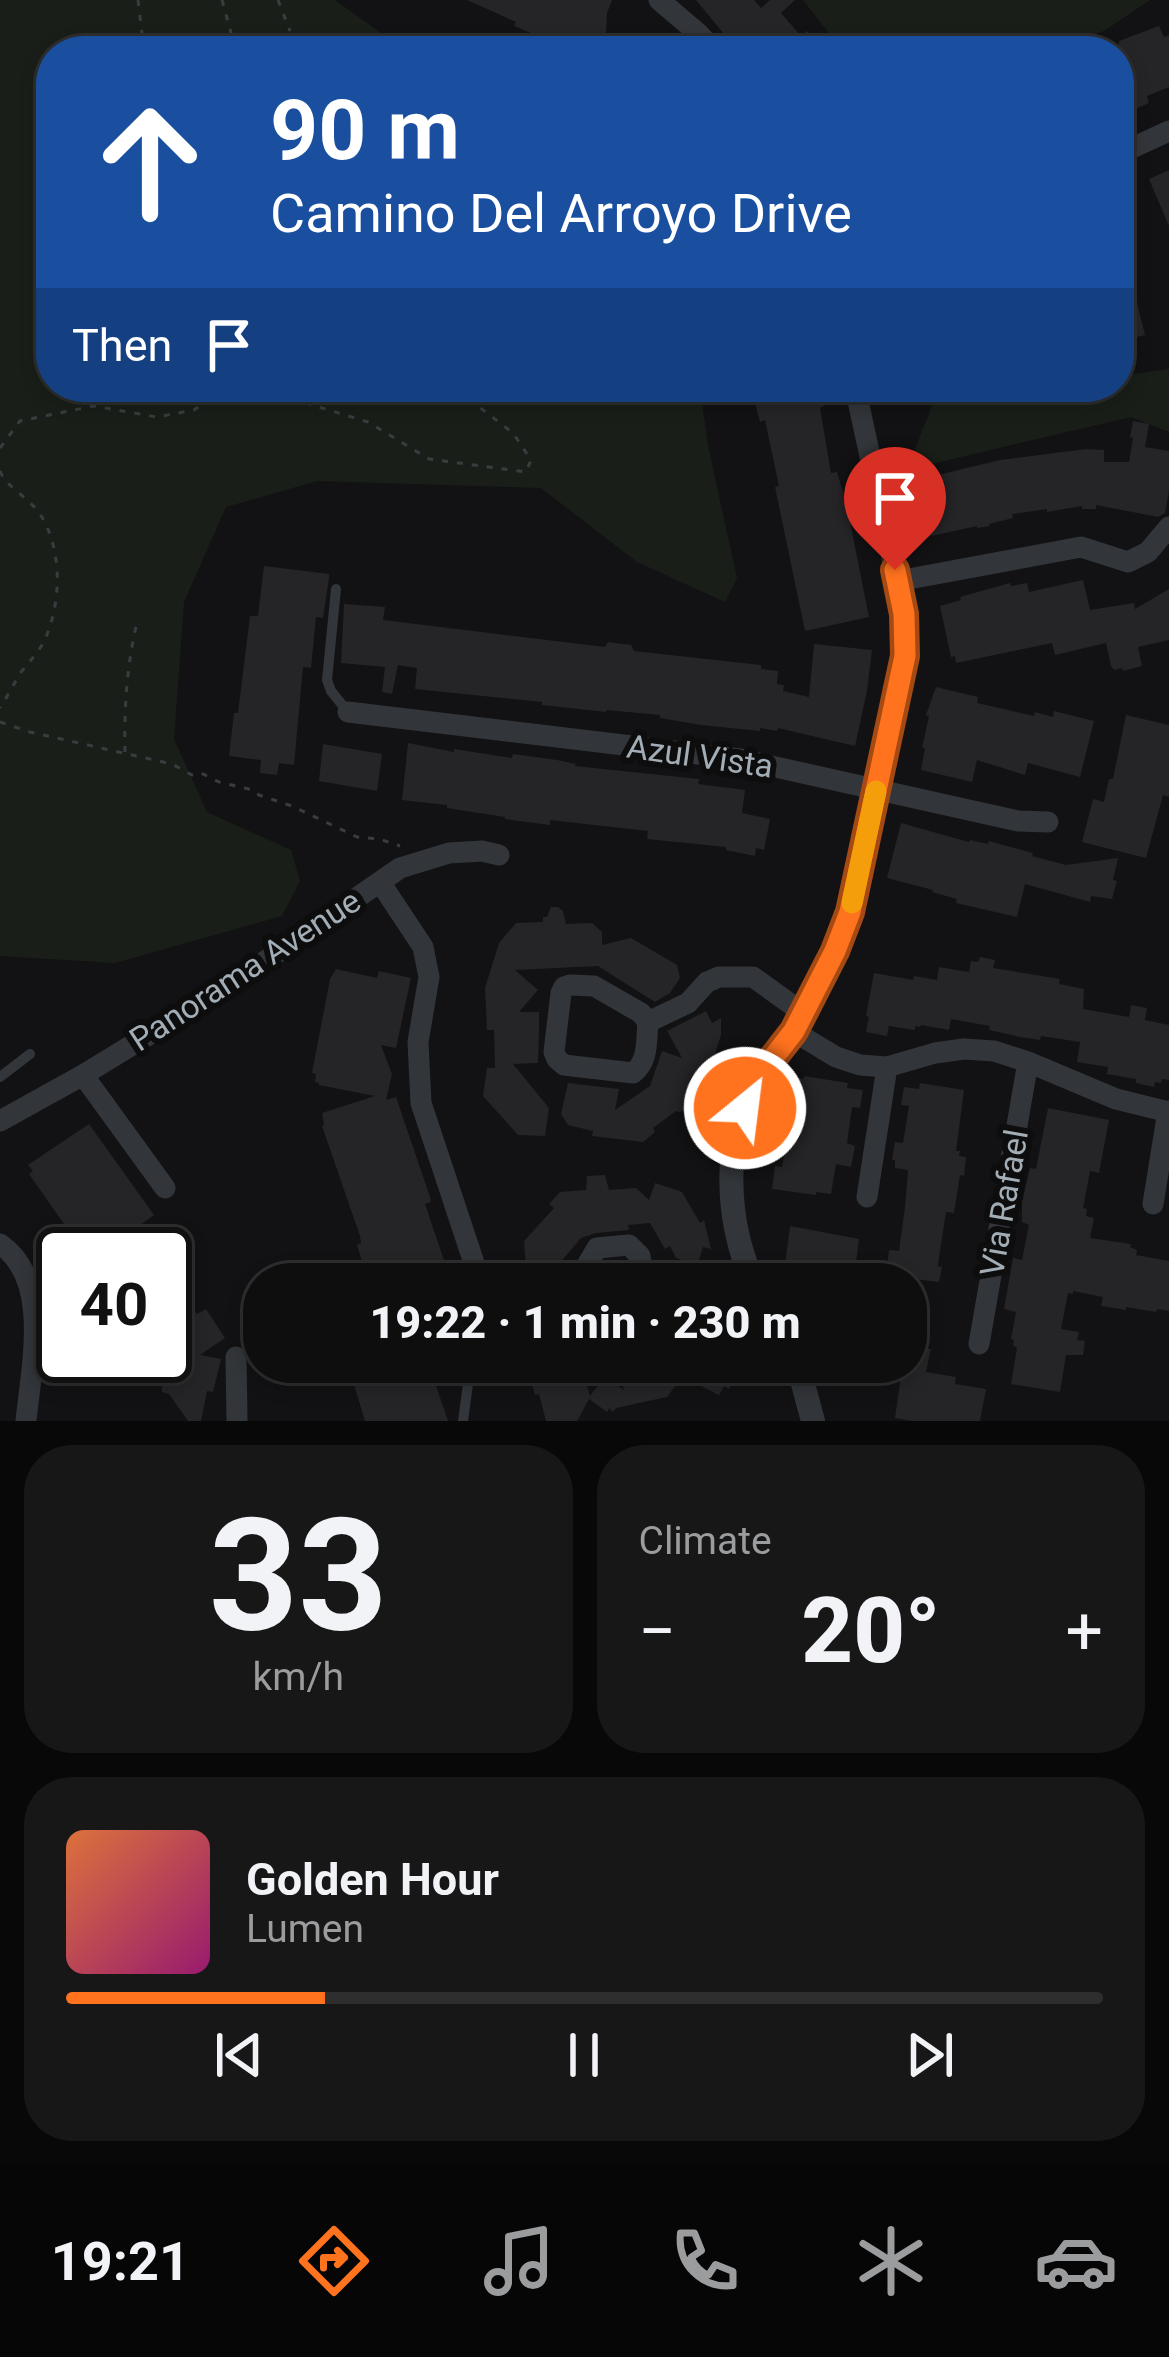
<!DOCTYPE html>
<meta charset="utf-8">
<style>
:root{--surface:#0e0e0f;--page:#171718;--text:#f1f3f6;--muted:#9b9c9e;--line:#2e2e2f;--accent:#ff721e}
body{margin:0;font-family:Roboto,sans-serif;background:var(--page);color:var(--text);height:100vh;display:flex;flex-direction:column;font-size:45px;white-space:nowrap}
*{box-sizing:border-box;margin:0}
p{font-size:39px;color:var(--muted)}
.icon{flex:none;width:66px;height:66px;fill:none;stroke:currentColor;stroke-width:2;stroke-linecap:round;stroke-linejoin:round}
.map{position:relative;height:1421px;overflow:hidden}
.side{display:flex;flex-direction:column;gap:24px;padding:24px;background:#080808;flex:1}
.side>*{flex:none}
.guide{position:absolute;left:36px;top:36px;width:1098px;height:366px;border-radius:48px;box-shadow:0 6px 18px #0003,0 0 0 3px var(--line);background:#1a4fa0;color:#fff;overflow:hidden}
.speed{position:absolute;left:36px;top:1227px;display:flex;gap:24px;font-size:60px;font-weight:700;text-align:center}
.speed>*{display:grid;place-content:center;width:156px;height:156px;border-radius:50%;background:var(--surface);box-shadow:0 6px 18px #0003,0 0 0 3px var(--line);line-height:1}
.speed .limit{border:6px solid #111;border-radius:18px;background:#fff;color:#111}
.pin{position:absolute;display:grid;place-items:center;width:102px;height:102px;color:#fff;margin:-123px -51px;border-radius:50% 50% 50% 0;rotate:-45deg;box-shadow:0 0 12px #0007}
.pin .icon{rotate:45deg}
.me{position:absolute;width:132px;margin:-66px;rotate:29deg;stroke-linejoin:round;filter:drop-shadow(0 0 9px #0008)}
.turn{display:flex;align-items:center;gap:42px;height:252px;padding:0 36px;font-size:54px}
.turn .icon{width:156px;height:156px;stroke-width:2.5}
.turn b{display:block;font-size:84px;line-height:102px}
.then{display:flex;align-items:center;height:114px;padding:0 36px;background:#0003;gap:24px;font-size:45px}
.big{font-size:90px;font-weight:800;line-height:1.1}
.side .widget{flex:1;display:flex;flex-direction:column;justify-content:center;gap:18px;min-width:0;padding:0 42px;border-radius:48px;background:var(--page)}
.side .dial{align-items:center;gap:0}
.dial b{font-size:156px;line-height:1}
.song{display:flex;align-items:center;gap:36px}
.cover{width:144px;height:144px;border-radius:18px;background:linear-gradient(135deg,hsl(20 70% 55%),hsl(320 70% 35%))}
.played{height:12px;border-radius:6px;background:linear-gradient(90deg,var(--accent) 25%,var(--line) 25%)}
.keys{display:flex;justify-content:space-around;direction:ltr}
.heat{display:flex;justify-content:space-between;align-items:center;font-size:66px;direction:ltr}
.side .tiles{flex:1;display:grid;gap:24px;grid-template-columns:1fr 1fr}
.widget:last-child{grid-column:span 2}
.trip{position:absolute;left:243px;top:1263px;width:684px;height:120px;border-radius:48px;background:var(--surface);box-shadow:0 6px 18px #0003,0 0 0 3px var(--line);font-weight:800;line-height:120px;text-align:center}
.menu{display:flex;height:192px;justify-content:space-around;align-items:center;background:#060606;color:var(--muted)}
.menu .icon{width:84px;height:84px}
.menu .current{color:var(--accent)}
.menu b{font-size:54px;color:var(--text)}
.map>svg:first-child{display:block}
.green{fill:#191f18}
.building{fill:#252528}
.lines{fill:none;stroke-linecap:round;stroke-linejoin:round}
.path{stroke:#383d40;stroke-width:3;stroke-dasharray:6 9;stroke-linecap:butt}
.service{stroke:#323539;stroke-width:10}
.minor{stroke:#323539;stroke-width:21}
.tertiary{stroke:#323539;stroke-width:24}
.route-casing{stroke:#a64a14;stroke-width:30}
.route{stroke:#ff721e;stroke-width:21}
.slow{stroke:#f59e0b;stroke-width:21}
.labels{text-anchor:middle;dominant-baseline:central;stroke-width:12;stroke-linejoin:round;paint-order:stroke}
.street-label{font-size:33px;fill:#a2adb5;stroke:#0d0d0e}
</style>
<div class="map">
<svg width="1169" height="1421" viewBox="0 0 1169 1421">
<rect width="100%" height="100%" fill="#121214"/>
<path class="green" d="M0,0H335L388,38L461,51H51V387H700L708,446L737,578L725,602L637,562L541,488L317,481L226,507L184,602L174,739L207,812L291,850L300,881L282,916L115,963L0,956Z
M803,0H1150L1104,31L1047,51H843Z
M1169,369V432L1131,417L906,470L933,404L1047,387H1119V376Z"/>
<path class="building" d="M467,0H612L607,13L606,34L599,51H573L514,26L516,22Z
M696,0H754L761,8L770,0H795L781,13L801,36L807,31L820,45L813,51H738Z
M1159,26L1164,37L1169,35V87L1147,96L1149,103L1119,116V41Z
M1169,170V226L1149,179Z
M1119,250H1124L1145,335L1119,341Z
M751,387H818L824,406L820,408L831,473L837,472L846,502L869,617L805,631L775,487L779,486L765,420L760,422Z
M1133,421L1149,424L1145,447L1169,451V491L1165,513L1158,517L1096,505V509H1082V506L1047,512V509L1012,514L1013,518L989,524L990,526L977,528V526L922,538L909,482L1000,460L1086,449L1104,450V462H1129L1133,438L1130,437Z
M264,566L329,574V578L323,618L316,617L311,668L303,667L294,765L279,763L277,775L260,773L261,760L229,756L234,713H238L250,616H258Z
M1083,580L1090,610L1134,603L1135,609L1169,589V640L1138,647L1142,666L1123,671L1122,668L1114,670L1111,666L1106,643L1055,655L1052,643L956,663L955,656L951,657L940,606L961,600L960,597L1010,583L1011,586L1027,583L1029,592Z
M344,604L385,607L383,620L605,647L608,642L631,645L634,651L761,665V669L778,671L777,684L784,685L783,691L809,697L814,644L872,650L867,691L855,746L778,728L777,731L760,728V731L701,725L660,718V715L606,710V712L542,705V702L415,689L417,668L398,665L392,694L382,692L385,667L341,663Z
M936,687L978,697L977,703L1034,716L1035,712L1053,717L1054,711L1094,721L1080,777L1028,763L1025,775L977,760L972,782L921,770L925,748H922L929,716L926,715Z
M1126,715L1169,725V797L1163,795L1146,858L1082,842L1093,799L1104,802L1109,779H1113Z
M408,743L454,752V749L512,758L513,754L557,760L576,764L575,766L699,779L698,784L745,790L742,813L770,819L764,850L756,848L755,856L726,850V847L647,839L648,831L550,820V825L505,819V817L447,808V805L402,800Z
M323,744L382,754L377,791L319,781Z
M901,823L969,842L970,840L988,844L989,841L1003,845L1033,853L1032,856L1066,865L1118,858L1113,880L1117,881L1112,899L1091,896L1090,902L1025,884L1017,917L956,903L957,899L932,892L933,890L887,878Z
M551,907H558L563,911L566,924L592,923L602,932V945L631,938L677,965L680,978L670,993L655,1002L598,966L515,970L538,990L519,1012H539V1030L538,1063L513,1064L549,1108L545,1136L518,1135L483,1096L487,1068H495L494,1030H487L485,988L499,943L516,923L543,922V917H547Z
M980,957L995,960L993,968L1060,979L1059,984L1084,989L1083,1009L1129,1017L1131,1005L1147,1008L1145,1020L1169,1025V1080L1162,1079L1161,1083L1155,1082L1154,1087L1136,1083V1079L1107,1074L1108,1067L1077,1062L1080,1042L1041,1036L1040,1040L1020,1037L989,1030L990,1026L951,1019L949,1030L921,1025L920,1027L915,1026V1030L889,1026L887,1036L866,1032L869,1017L866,1016L874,973L913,980L914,976L937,980L939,967L969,972L971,961L978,962Z
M336,969L377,978L379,971L411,978L396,1048L381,1045L392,1074L386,1100L396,1097L430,1197L431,1202L425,1204L452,1284H369L357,1245L361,1243L360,1236L322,1126L324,1125L322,1113L375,1096L319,1085V1083L315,1082L316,1074L312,1073L330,979Z
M706,1011L712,1023L721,1018V1035L706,1083L699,1081L691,1107L680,1112L676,1111L653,1128L655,1132L643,1142L592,1136L593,1131L568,1125L561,1114L568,1083L619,1089L615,1110L650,1086L662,1051L682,1058L667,1031Z
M804,1076L848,1083L847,1088L863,1090L860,1108L852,1107L847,1143L855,1146L851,1167L836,1164L831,1194L816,1192V1195L772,1189L775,1166L782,1167L796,1077L804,1079Z
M920,1083L964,1090L956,1151H960L959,1156L966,1157L964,1176L960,1175L954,1213L946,1212L939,1257L938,1266L942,1267L939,1282L905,1278L891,1275L892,1269L887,1268L889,1250L899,1251L905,1207L908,1170L895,1168V1160H892L895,1142L903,1143L909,1106L901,1105L904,1087L919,1089Z
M1048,1108L1109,1120L1099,1173L1090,1171L1083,1208L1087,1209L1086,1216L1094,1218L1090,1238L1131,1244L1130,1247L1137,1250L1136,1255L1169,1261V1311L1157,1309L1156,1312L1126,1307V1310L1101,1306L1103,1297L1073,1291V1294L1068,1293L1061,1329L1079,1332L1077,1340L1085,1341L1083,1355H1066L1060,1392L1011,1384L1017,1348L1013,1345L1014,1340L1011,1339L1016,1312L1004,1309L1013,1258L1022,1260L1029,1225L1022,1222V1202L1030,1168L1036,1169Z
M89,1124L154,1215L100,1254H85L29,1174L33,1171L28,1165Z
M605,1175L609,1190L636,1188L649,1200L655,1183L682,1192L700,1223L704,1220L711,1249L703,1247L698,1263L694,1264L676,1258L670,1246L665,1249L650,1223L628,1225L629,1230L596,1233L581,1238L553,1271L572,1269L574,1284H513L512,1274L522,1273V1267H526L524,1241L554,1208L549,1204L560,1192L586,1190L587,1176Z
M790,1226L859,1239L854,1278L816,1272H806V1276L787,1272L788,1266L785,1265Z
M206,1309L225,1338L200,1355L221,1359L213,1392L207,1391L201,1421H188L169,1394L162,1392V1356H165V1345H175L180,1319L194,1310L197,1314Z
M911,1346L931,1349L926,1372L956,1377L955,1384L986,1389L980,1421H912L895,1418L903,1362H906V1347Z
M381,1362H428L448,1421H365L353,1381L357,1380L355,1373Z
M526,1362H580L590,1396L605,1376L624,1390L618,1366L652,1362L655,1381L668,1364L683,1376L667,1397L616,1408L613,1412L609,1408L607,1412L589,1399L577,1421H546L539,1394L535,1395Z
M710,1362H732L736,1375L729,1389L724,1386L719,1395L687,1379L695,1364L706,1370Z"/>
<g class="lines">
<path class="path" d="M138,0L144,51
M222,0L236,51
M278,0L290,31
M0,448L20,421L94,406L157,417L194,410L224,389L293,399L368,422L429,459L526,472L531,460L513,433L453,387
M0,471C7,489 32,498 43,519C62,553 61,601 46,637C40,652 28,662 19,675C13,686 7,697 0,708
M0,722L30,732L172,764L192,775L201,773L219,782L253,790L259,795L292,806L357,837L379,839L400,846
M125,752C124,706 127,663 138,618"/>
<path class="service" d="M336,589L327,680L331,691L348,712
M0,1077L30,1054
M463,1421L471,1362"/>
<path class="minor" d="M659,0L699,34L714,51
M1119,154L1169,131
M898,581L1081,547L1128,562L1148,552L1169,527
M348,712L740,759L1018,821L1048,822
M380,882L423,947L429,977L418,1042L421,1103L481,1284
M850,912L905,656L904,613L855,387
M570,985L594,986L641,1013L648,1022C646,1041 649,1061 633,1073L564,1065L557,1059L554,1052L561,993L564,987Z
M648,1022L688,1003L707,982L719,977H753L803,1013
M793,1031L836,1057L860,1065L887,1067L935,1053L964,1049L994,1051L1028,1062L1116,1099L1169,1112
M83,1075L165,1188
M0,1121L83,1075L232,984L400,868L449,853L482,851L499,855
M867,1197L887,1067
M1153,1204L1168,1111
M0,1244C52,1279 31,1368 26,1421
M589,1284L587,1265L597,1248L629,1245L640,1256L645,1284
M673,1284L746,1267
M979,1344L1028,1062
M236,1357L237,1421"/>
<path class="tertiary" d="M754,1284C726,1223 721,1140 756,1080C767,1061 784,1047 795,1028C817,991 835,951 850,912
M794,1362L802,1380L813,1421"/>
</g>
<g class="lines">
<g class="route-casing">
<path id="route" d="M745,1108L755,1081L794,1031L835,951L850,912L905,656L904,614L895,570"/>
</g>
<use href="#route" class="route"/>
<path class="slow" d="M852,903L876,791"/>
</g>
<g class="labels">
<g class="street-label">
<text transform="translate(700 756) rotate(8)">Azul Vista</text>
<text transform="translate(245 970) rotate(-33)">Panorama Avenue</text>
<text transform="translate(1004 1203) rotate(-80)">Via Rafael</text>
</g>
</g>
</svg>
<div class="speed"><div class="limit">40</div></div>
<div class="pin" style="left:895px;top:570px;background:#d93025"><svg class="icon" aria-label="arrive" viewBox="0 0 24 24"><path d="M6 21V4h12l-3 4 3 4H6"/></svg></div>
<svg class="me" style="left:745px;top:1108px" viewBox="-20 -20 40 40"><circle r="17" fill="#ff721e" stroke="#fff" stroke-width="3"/><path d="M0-11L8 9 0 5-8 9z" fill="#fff"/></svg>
<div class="trip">19:22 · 1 min · 230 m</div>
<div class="guide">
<div class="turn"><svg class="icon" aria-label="ahead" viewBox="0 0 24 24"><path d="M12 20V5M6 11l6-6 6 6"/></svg><div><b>90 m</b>Camino Del Arroyo Drive</div></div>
<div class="then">Then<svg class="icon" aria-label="arrive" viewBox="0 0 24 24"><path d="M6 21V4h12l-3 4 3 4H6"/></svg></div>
</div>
</div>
<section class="side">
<div class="tiles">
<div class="widget dial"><b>33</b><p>km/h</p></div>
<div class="widget"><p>Climate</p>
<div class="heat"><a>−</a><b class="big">20°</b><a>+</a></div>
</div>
<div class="widget">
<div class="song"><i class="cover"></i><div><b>Golden Hour</b><p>Lumen</p></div></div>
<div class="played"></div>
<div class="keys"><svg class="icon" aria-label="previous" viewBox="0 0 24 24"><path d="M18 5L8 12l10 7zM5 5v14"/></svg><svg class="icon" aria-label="pause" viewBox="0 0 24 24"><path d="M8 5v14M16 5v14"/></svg><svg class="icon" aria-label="next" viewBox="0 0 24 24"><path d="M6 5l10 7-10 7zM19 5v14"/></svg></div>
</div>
</div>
</section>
<nav class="menu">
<b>19:21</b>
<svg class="icon current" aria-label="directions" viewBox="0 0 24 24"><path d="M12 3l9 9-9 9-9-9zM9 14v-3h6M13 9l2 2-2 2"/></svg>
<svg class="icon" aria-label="music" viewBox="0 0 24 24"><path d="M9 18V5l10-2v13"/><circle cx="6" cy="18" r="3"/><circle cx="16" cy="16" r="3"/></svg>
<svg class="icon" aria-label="phone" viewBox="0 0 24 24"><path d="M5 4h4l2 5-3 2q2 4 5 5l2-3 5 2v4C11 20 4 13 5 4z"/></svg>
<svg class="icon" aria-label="climate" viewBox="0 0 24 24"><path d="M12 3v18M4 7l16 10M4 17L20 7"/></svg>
<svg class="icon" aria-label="car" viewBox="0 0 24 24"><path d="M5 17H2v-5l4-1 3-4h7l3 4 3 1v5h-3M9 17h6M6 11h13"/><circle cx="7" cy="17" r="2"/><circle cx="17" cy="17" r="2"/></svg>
</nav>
